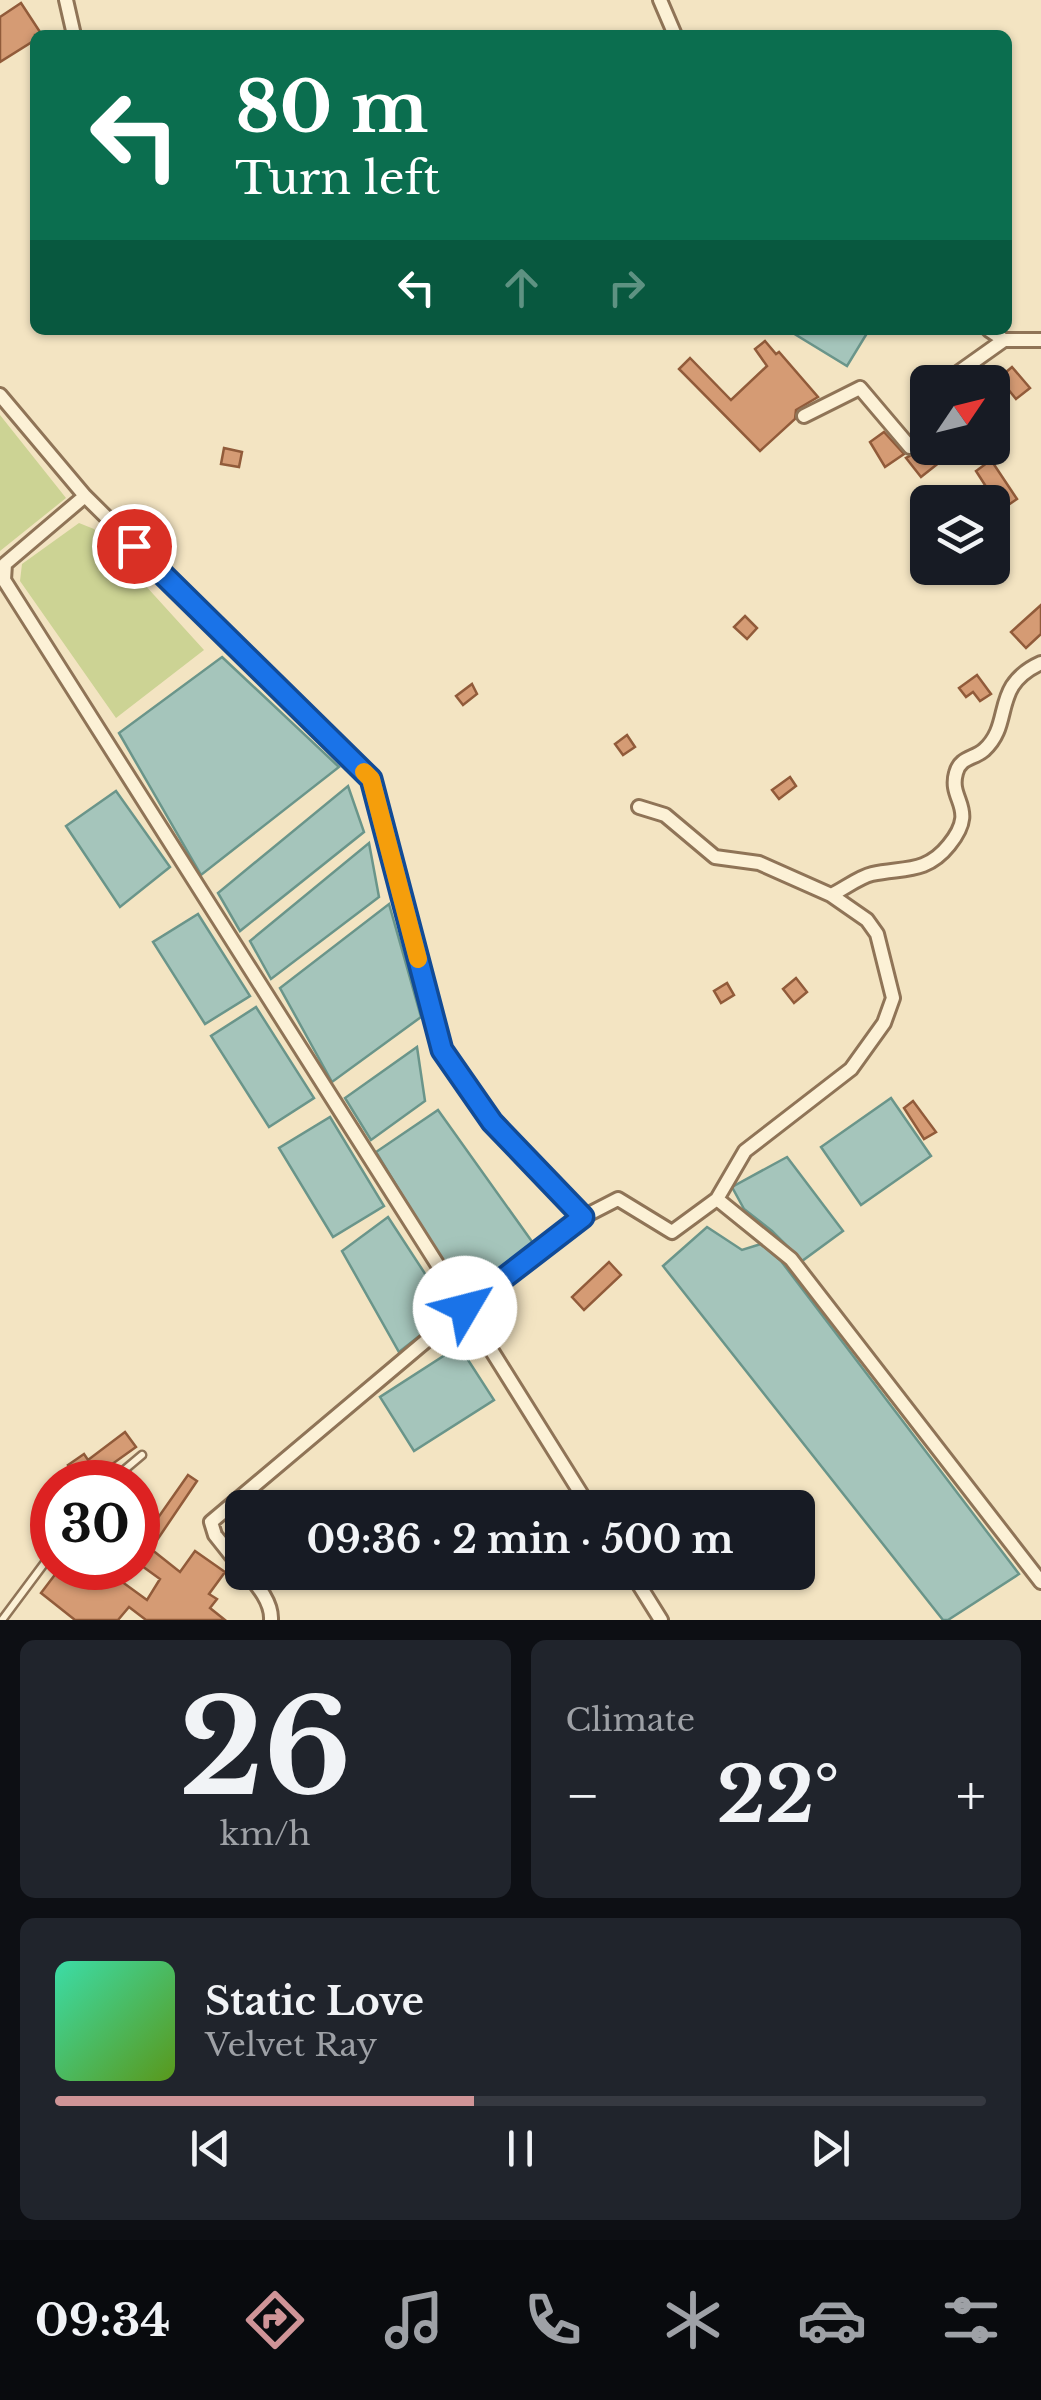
<!DOCTYPE html>
<meta charset="utf-8">
<style>
:root{--surface:#171b24;--page:#20242c;--text:#f1f3f6;--muted:#9ea1a6;--line:#363941;--accent:#cf9497}
body{margin:0;font-family:"Libre Baskerville",serif;background:var(--page);color:var(--text);height:100vh;display:flex;flex-direction:column;font-size:38px;white-space:nowrap}
*{box-sizing:border-box;margin:0}
p{font-size:32px;color:var(--muted)}
.icon{flex:none;width:55px;height:55px;fill:none;stroke:currentColor;stroke-width:2;stroke-linecap:round;stroke-linejoin:round}
.map{position:relative;height:1620px;overflow:hidden}
.sheet{display:flex;flex-direction:column;gap:20px;padding:20px;background:#0d0f14;flex:1}
.sheet>*{flex:none}
.hud{position:absolute;left:30px;top:30px;width:982px;height:305px;border-radius:15px;box-shadow:0 2px 8px #0004;background:#0b6e4f;color:#fff;overflow:hidden}
.needle{width:65px;rotate:55deg}
.buttons{position:absolute;left:910px;top:365px;display:grid;gap:20px}
.buttons a{display:grid;place-items:center;width:100px;height:100px;border-radius:15px;background:var(--surface);box-shadow:0 2px 8px #0004;font-size:50px}
.speed{position:absolute;left:30px;top:1460px;display:flex;gap:20px;font-size:50px;font-weight:700;text-align:center}
.speed>*{display:grid;place-content:center;width:130px;height:130px;border-radius:50%;background:var(--surface);box-shadow:0 2px 8px #0004;line-height:1}
.speed .limit{border:15px solid #d22;background:#fff;color:#111}
.pin{position:absolute;display:grid;place-items:center;width:85px;height:85px;color:#fff;margin:-42px;border:5px solid #fff;border-radius:50%;box-shadow:0 2px 10px #0007}
.me{position:absolute;width:110px;margin:-55px;rotate:53deg;stroke-linejoin:round;filter:drop-shadow(0 0 8px #0008)}
.turn{display:flex;align-items:center;gap:35px;height:210px;padding:0 40px;font-size:45px}
.turn .icon{width:130px;height:130px;stroke-width:2.5}
.turn b{display:block;font-size:70px;line-height:85px}
.lanes{display:flex;align-items:center;height:95px;padding:0 40px;background:#0003;justify-content:center;gap:50px;direction:ltr}
.lanes .off{opacity:.35}
.big{font-size:75px;font-weight:800;line-height:1.1}
.sheet .tile{flex:1;display:flex;flex-direction:column;justify-content:center;gap:15px;min-width:0;padding:0 35px;border-radius:15px;background:var(--page)}
.sheet .dial{align-items:center;gap:0}
.dial b{font-size:130px;line-height:1}
.song{display:flex;align-items:center;gap:30px}
.cover{width:120px;height:120px;border-radius:15px;background:linear-gradient(135deg,hsl(160 70% 55%),hsl(90 70% 35%))}
.played{height:10px;border-radius:5px;background:linear-gradient(90deg,var(--accent) 45%,var(--line) 45%)}
.keys{display:flex;justify-content:space-around;direction:ltr}
.heat{display:flex;justify-content:space-between;align-items:center;font-size:55px;direction:ltr}
.sheet .tiles{flex:1;display:grid;gap:20px;grid-template-columns:1fr 1fr}
.tile:last-child{grid-column:span 2}
.trip{position:absolute;left:225px;top:1490px;width:590px;height:100px;border-radius:15px;background:var(--surface);box-shadow:0 2px 8px #0004;font-weight:800;line-height:100px;text-align:center}
.tabs{display:flex;height:160px;justify-content:space-around;align-items:center;background:#090b0e;color:var(--muted)}
.tabs .icon{width:70px;height:70px}
.tabs .selected{color:var(--accent)}
.tabs b{font-size:45px;color:var(--text)}
.map>svg:first-child{display:block}
.green{fill:#ccd394}
.water{fill:#a5c5bb;stroke:#6a958a;stroke-width:2.5}
.building{fill:#d59b74;stroke:#915b3a;stroke-width:2.5}
.lines{fill:none;stroke-linecap:round;stroke-linejoin:round}
.lane-casing{stroke:#8f7457;stroke-width:11}
.street-casing{stroke:#8f7457;stroke-width:18}
.lane{stroke:#fcf1d6;stroke-width:6}
.street{stroke:#fcf1d6;stroke-width:12}
.route-casing{stroke:#114b97;stroke-width:25}
.route{stroke:#1a73e8;stroke-width:18}
.slow{stroke:#f59e0b;stroke-width:18}
</style>
<div class="map">
<svg width="1041" height="1620" viewBox="0 0 1041 1620">
<rect width="100%" height="100%" fill="#f3e4c2"/>
<path class="green" d="M0,415L66,498L0,551Z
M79,523L94,529L204,650L116,718L20,581L22,564Z"/>
<path class="water" d="M788,330H869L847,366Z
M222,657L339,767L201,875L119,733Z
M348,786L364,832L240,931L218,893Z
M116,791L170,867L120,907L66,826Z
M369,843L379,897L271,979L250,941Z
M389,904L421,1017L332,1082L280,988Z
M198,914L250,996L205,1024L153,942Z
M256,1007L314,1098L269,1127L211,1036Z
M417,1047L425,1101L371,1140L345,1098Z
M891,1098L931,1156L861,1205L821,1147Z
M438,1110L533,1243L463,1296L376,1152Z
M330,1117L384,1206L333,1237L279,1148Z
M787,1157L843,1231L802,1261L772,1231L744,1209L732,1187Z
M388,1217L450,1312L399,1352L342,1251Z
M707,1227L742,1250L761,1244L781,1261L1019,1574L948,1620H943L663,1266Z
M459,1346L494,1400L414,1451L380,1397Z"/>
<path class="building" d="M21,3L42,35H35V40L0,62V17Z
M765,341L776,354L779,352L818,397L796,410L795,419L760,451L679,369L690,358L731,400L767,366L755,349Z
M1012,367L1030,388L1016,399L999,378Z
M884,432L904,454L885,467L870,442Z
M928,446V448H967L947,462L945,458L921,477L906,458Z
M224,448L242,452L239,467L221,464Z
M991,460L1017,499L1001,510L976,471Z
M1041,605V634L1026,648L1011,632Z
M745,616L757,628L747,639L734,627Z
M977,675L991,694L980,701L973,692L966,697L959,688Z
M472,684L477,694L463,705L456,696Z
M627,735L635,747L623,755L615,744Z
M790,777L796,786L779,799L772,790Z
M796,978L807,992L794,1003L783,989Z
M727,983L734,995L721,1003L714,991Z
M913,1101L936,1132L924,1139L904,1108Z
M609,1262L621,1275L584,1310L572,1297Z
M125,1432L136,1447L87,1482H80L68,1465L84,1454L88,1460Z
M188,1475L197,1481L151,1549L180,1572L195,1551L225,1572L209,1594L217,1599L210,1608L225,1620H146L129,1607L118,1620H75L41,1593L60,1568H103L147,1600L160,1579L138,1563V1539L141,1542Z"/>
<g class="lines">
<g class="lane-casing">
<path id="lane" d="M110,1482L142,1455
M2,1620L52,1553"/>
</g>
<g class="street-casing">
<path id="street" d="M66,0L74,35
M660,0L675,35
M989,330L1004,340H1041
M958,382L959,372L1004,340
M0,395L85,496L371,779L442,1050L491,1122L583,1217L618,1199L672,1232L717,1199
M804,416L860,388L910,447L928,433
M85,496L5,564L4,580L465,1308L211,1522L215,1535L242,1569
M1041,663C990,686 1014,723 984,750C974,759 960,757 956,773C948,801 979,808 949,845C926,874 903,867 872,874C859,877 844,889 831,895L867,920L877,934L893,998L884,1023L851,1069L745,1151L717,1199L791,1259L1041,1582
M639,807L665,815L715,857L759,863L831,895
M583,1217L465,1308L590,1508
M246,1572C257,1585 272,1602 271,1620
M631,1572L661,1620"/>
</g>
<use href="#lane" class="lane"/>
<use href="#street" class="street"/>
</g>
<g class="lines">
<g class="route-casing">
<path id="route" d="M134,546L371,779L442,1050L492,1122L583,1217L465,1308"/>
</g>
<use href="#route" class="route"/>
<path class="slow" d="M364,772L371,779L418,959"/>
</g>
</svg>
<div class="buttons">
<a><svg class="needle" viewBox="-14 -14 28 28"><path d="M0-13l5 13h-10z" fill="#e53935"/><path d="M0 13l5-13h-10z" fill="#9ea1a6"/></svg></a>
<a><svg class="icon" aria-label="layers" viewBox="0 0 24 24"><path d="M12 4l9 5-9 5-9-5zM3 14l9 5 9-5"/></svg></a>
</div>
<div class="speed"><div class="limit">30</div></div>
<div class="pin" style="left:134px;top:546px;background:#d93025"><svg class="icon" aria-label="arrive" viewBox="0 0 24 24"><path d="M6 21V4h12l-3 4 3 4H6"/></svg></div>
<svg class="me" style="left:465px;top:1308px" viewBox="-20 -20 40 40"><circle r="19" fill="#fff"/><path d="M0-13L10 11 0 6-10 11z" fill="#1a73e8"/></svg>
<div class="trip">09:36 · 2 min · 500 m</div>
<div class="hud">
<div class="turn"><svg class="icon" aria-label="left" viewBox="0 0 24 24"><path d="M17 20v-9H6M10 6l-5 5 5 5"/></svg><div><b>80 m</b>Turn left</div></div>
<div class="lanes"><svg class="icon" aria-label="left" viewBox="0 0 24 24"><path d="M17 20v-9H6M10 6l-5 5 5 5"/></svg><svg class="icon off" aria-label="ahead" viewBox="0 0 24 24"><path d="M12 20V5M6 11l6-6 6 6"/></svg><svg class="icon off" aria-label="right" viewBox="0 0 24 24"><path d="M7 20v-9h11M14 6l5 5-5 5"/></svg></div>
</div>
</div>
<section class="sheet">
<div class="tiles">
<div class="tile dial"><b>26</b><p>km/h</p></div>
<div class="tile"><p>Climate</p>
<div class="heat"><a>−</a><b class="big">22°</b><a>+</a></div>
</div>
<div class="tile">
<div class="song"><i class="cover"></i><div><b>Static Love</b><p>Velvet Ray</p></div></div>
<div class="played"></div>
<div class="keys"><svg class="icon" aria-label="previous" viewBox="0 0 24 24"><path d="M18 5L8 12l10 7zM5 5v14"/></svg><svg class="icon" aria-label="pause" viewBox="0 0 24 24"><path d="M8 5v14M16 5v14"/></svg><svg class="icon" aria-label="next" viewBox="0 0 24 24"><path d="M6 5l10 7-10 7zM19 5v14"/></svg></div>
</div>
</div>
</section>
<nav class="tabs">
<b>09:34</b>
<svg class="icon selected" aria-label="directions" viewBox="0 0 24 24"><path d="M12 3l9 9-9 9-9-9zM9 14v-3h6M13 9l2 2-2 2"/></svg>
<svg class="icon" aria-label="music" viewBox="0 0 24 24"><path d="M9 18V5l10-2v13"/><circle cx="6" cy="18" r="3"/><circle cx="16" cy="16" r="3"/></svg>
<svg class="icon" aria-label="phone" viewBox="0 0 24 24"><path d="M5 4h4l2 5-3 2q2 4 5 5l2-3 5 2v4C11 20 4 13 5 4z"/></svg>
<svg class="icon" aria-label="climate" viewBox="0 0 24 24"><path d="M12 3v18M4 7l16 10M4 17L20 7"/></svg>
<svg class="icon" aria-label="car" viewBox="0 0 24 24"><path d="M5 17H2v-5l4-1 3-4h7l3 4 3 1v5h-3M9 17h6M6 11h13"/><circle cx="7" cy="17" r="2"/><circle cx="17" cy="17" r="2"/></svg>
<svg class="icon" aria-label="filters" viewBox="0 0 24 24"><path d="M4 7h16M4 17h16"/><circle cx="9" cy="7" r="2"/><circle cx="15" cy="17" r="2"/></svg>
</nav>
